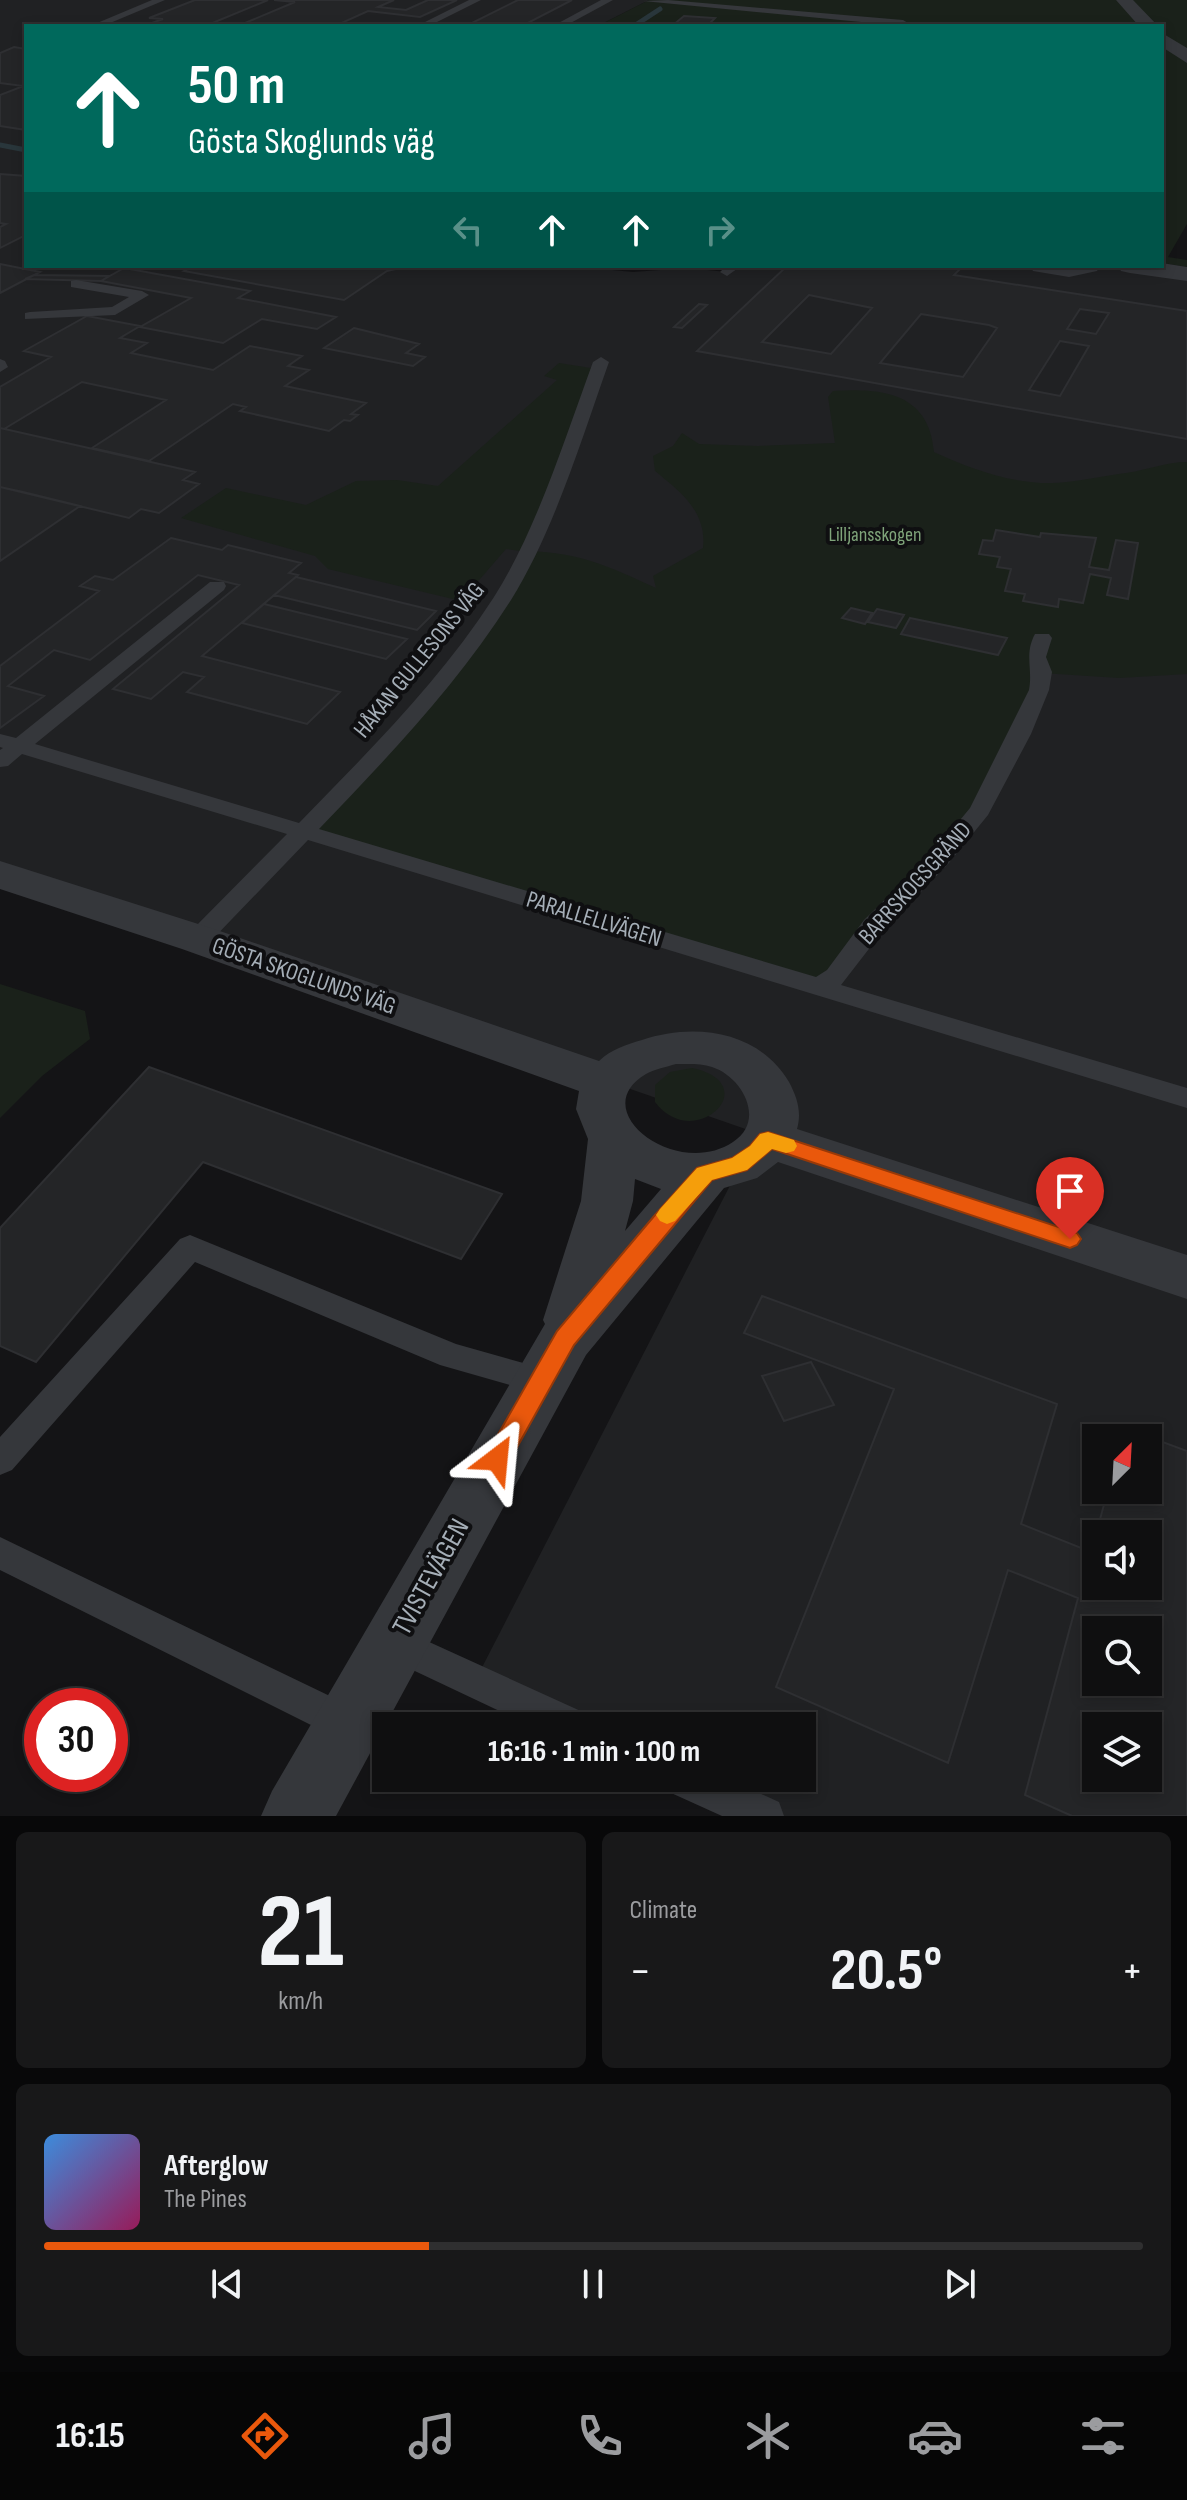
<!DOCTYPE html>
<meta charset="utf-8">
<style>
:root{--surface:#0f0f10;--page:#181819;--text:#f1f3f6;--muted:#9b9c9f;--line:#2f2f30;--accent:#ea580c}
body{margin:0;font-family:"Sofia Sans Condensed",sans-serif;background:var(--page);color:var(--text);height:100vh;display:flex;flex-direction:column;font-size:30px;white-space:nowrap}
*{box-sizing:border-box;margin:0}
p{font-size:26px;color:var(--muted)}
.icon{flex:none;width:44px;height:44px;fill:none;stroke:currentColor;stroke-width:2;stroke-linecap:round;stroke-linejoin:round}
.map{position:relative;height:1816px;overflow:hidden}
.details{display:flex;flex-direction:column;gap:16px;padding:16px;background:#080809;flex:1}
.details>*{flex:none}
.hud{position:absolute;left:24px;top:24px;width:1140px;height:244px;border-radius:0px;box-shadow:0 4px 12px #0003,0 0 0 2px var(--line);background:#00695c;color:#fff;overflow:hidden}
.needle{width:52px;rotate:24deg}
.tools{position:absolute;left:1082px;top:1424px;display:grid;gap:16px}
.tools a{display:grid;place-items:center;width:80px;height:80px;border-radius:0px;background:var(--surface);box-shadow:0 4px 12px #0003,0 0 0 2px var(--line);font-size:40px}
.speed{position:absolute;left:24px;top:1688px;display:flex;gap:16px;font-size:40px;font-weight:700;text-align:center}
.speed>*{display:grid;place-content:center;width:104px;height:104px;border-radius:50%;background:var(--surface);box-shadow:0 4px 12px #0003,0 0 0 2px var(--line);line-height:1}
.speed .limit{border:12px solid #d22;background:#fff;color:#111}
.pin{position:absolute;display:grid;place-items:center;width:68px;height:68px;color:#fff;margin:-82px -34px;border-radius:50% 50% 50% 0;rotate:-45deg;box-shadow:0 0 8px #0007}
.pin .icon{rotate:45deg}
.me{position:absolute;width:88px;margin:-44px;rotate:29deg;stroke-linejoin:round;filter:drop-shadow(0 0 6px #0008)}
.turn{display:flex;align-items:center;gap:28px;height:168px;padding:0 32px;font-size:36px}
.turn .icon{width:104px;height:104px;stroke-width:2.5}
.turn b{display:block;font-size:56px;line-height:68px}
.lanes{display:flex;align-items:center;height:76px;padding:0 32px;background:#0003;justify-content:center;gap:40px;direction:ltr}
.lanes .off{opacity:.35}
.big{font-size:60px;font-weight:700;line-height:1.1}
.details .card{flex:1;display:flex;flex-direction:column;justify-content:center;gap:12px;min-width:0;padding:0 28px;border-radius:12px;background:var(--page)}
.details .dial{align-items:center;gap:0}
.dial b{font-size:104px;line-height:1}
.song{display:flex;align-items:center;gap:24px}
.cover{width:96px;height:96px;border-radius:12px;background:linear-gradient(135deg,hsl(210 70% 55%),hsl(330 70% 35%))}
.played{height:8px;border-radius:4px;background:linear-gradient(90deg,var(--accent) 35%,var(--line) 35%)}
.keys{display:flex;justify-content:space-around;direction:ltr}
.heat{display:flex;justify-content:space-between;align-items:center;font-size:44px;direction:ltr}
.details .tiles{flex:1;display:grid;gap:16px;grid-template-columns:1fr 1fr}
.card:last-child{grid-column:span 2}
.trip{position:absolute;left:372px;top:1712px;width:444px;height:80px;border-radius:0px;background:var(--surface);box-shadow:0 4px 12px #0003,0 0 0 2px var(--line);font-weight:700;line-height:80px;text-align:center}
.tab-bar{display:flex;height:128px;justify-content:space-around;align-items:center;background:#060606;color:var(--muted)}
.tab-bar .icon{width:56px;height:56px}
.tab-bar .selected{color:var(--accent)}
.tab-bar b{font-size:36px;color:var(--text)}
.map>svg:first-child{display:block}
.built{fill:#202123;fill-rule:evenodd}
.green{fill:#1a211a}
.lines{fill:none;stroke-linecap:round;stroke-linejoin:round}
.stream{stroke:#29363b;stroke-width:5}
.building{fill:#242527;stroke:#2e2f32;stroke-width:2;fill-rule:evenodd}
.service{fill:#35373b;fill-rule:evenodd}
.minor{fill:#35373b;fill-rule:evenodd}
.route{fill:#ea580c;stroke:#983908;stroke-width:2}
.slow{fill:#f59e0b}
.labels{text-anchor:middle;dominant-baseline:central;stroke-width:8;stroke-linejoin:round;paint-order:stroke}
.far-park-label{font-size:20px;fill:#7fa47a;stroke:#0f0f11}
.street-label{font-size:24px;fill:#a5aeb7;stroke:#0f0f11}
.near-street-label{font-size:28px;fill:#a5aeb7;stroke:#0f0f11}
</style>
<div class="map">
<svg width="1187" height="1816" viewBox="0 0 1187 1816">
<rect width="100%" height="100%" fill="#141416"/>
<path class="built" d="M0,0H649L598,26H26V266H570L633,272L687,268L727,272L734,266H1160L1187,270V1816H764L683,1778H802V1726H572L475,1681L757,1133L198,939L0,874ZM1096,1438H1148V1490H1096ZM1096,1534H1148V1586H1096ZM1096,1630H1148V1682H1096ZM1096,1726H1148V1778H1096Z"/>
<path class="green" d="M649,0H1187V224L1168,257L1187,260V267L1162,263V26H598Z
M559,363L597,369L528,551C581,553 608,566 656,588L653,576L703,548C707,512 681,492 655,471L653,456L673,446L682,433L699,444L758,446L835,443L828,397L833,391C883,388 929,393 934,452C970,469 1012,484 1053,483C1077,482 1102,476 1126,473C1147,470 1166,462 1187,462V674L1119,678L1042,673L998,777L820,987L301,831L430,696L527,552L506,549L461,601L328,569L315,556L181,518L226,488L306,505L356,481L397,480L438,486L557,380L544,376Z
M0,984L85,1011L90,1039L42,1076L0,1118Z
M692,1068C767,1084 694,1154 655,1102V1085L670,1072Z"/>
<g class="lines">
<path class="stream" d="M634,26L660,9
M0,145L26,150"/>
</g>
<path class="building" d="M195,0H268L210,24L229,26H170L152,23L163,19L149,18Z
M274,0H394L378,7L406,10L428,0H457L420,17L368,11L335,26H238L295,2Z
M518,0H572L522,26L468,25Z
M684,16L715,18L707,26H672Z
M14,47L26,49V85L23,86L0,83V53Z
M26,85V130L0,126V95Z
M0,174L26,176V235L0,248V227L6,224L0,223Z
M0,264L40,272L0,293Z
M193,266H409L387,271L344,300L184,271Z
M787,266H987L961,268L954,275L1187,311V439L697,351ZM809,295L872,308L831,354L762,342ZM1080,309L1109,313L1096,334L1067,329ZM921,314L989,325L997,328L963,377L880,363ZM1060,341L1089,346L1060,396L1029,390Z
M124,268L250,291L238,298L336,317L317,329L262,319L223,343L140,327L191,298L101,281Z
M34,275L109,276L101,281L25,279Z
M699,304L707,305L682,328L674,327Z
M87,316L140,326L120,338L147,343L131,353L213,370L250,346L302,356L288,366L309,370L285,386L366,403L351,414L358,415L350,421L344,420L329,431L240,411L246,407L233,404L149,461L92,448L166,400L82,382L4,429L0,428V387L51,357L24,351Z
M354,328L419,344L406,353L425,357L413,366L324,348Z
M0,428L195,472L183,480L199,484L159,513L141,509L129,518L0,487Z
M0,487L23,492L80,506L0,561Z
M996,530L1040,537L1041,533L1096,538L1089,567L1109,570L1116,540L1138,543L1128,599L1107,595L1111,578L1090,574L1083,603L1059,599L1058,607L1023,601L1025,594L1005,591L1011,569L997,567L1000,557L979,554L983,540L993,541Z
M171,538L222,550L228,545L301,563L289,573L298,575L202,656L340,692L307,724L187,692L204,677L183,672L151,699L113,689L239,585L198,575L90,660L54,650L8,686L44,696L0,728V666L99,591L80,586L95,576L113,580Z
M296,577L436,611L417,630L274,595Z
M264,604L407,639L386,659L242,623Z
M851,608L872,613L865,624L842,618Z
M877,609L904,615L896,628L868,622Z
M910,618L1007,638L998,655L901,634Z
M149,1067L502,1194L461,1259L203,1162L36,1362L0,1346V1228Z
M762,1296L1057,1404L1021,1524L1091,1552L1096,1534V1586H1148V1534H1096L1108,1490H1148V1438H1122L1125,1428L1187,1451V1816H1072L1025,1795L1078,1598L1008,1570L948,1763L776,1687L894,1389L744,1333ZM1096,1630H1148V1682H1096ZM1096,1726H1148V1778H1096Z
M811,1362L834,1405L784,1421L762,1376Z"/>
<g class="lines">
<path class="service" d="M152,0H165L103,26H90Z
M469,0H481L429,26L421,24Z
M601,0H613L565,26H553Z
M668,0L903,20L908,23L903,26L643,1Z
M726,266H741L727,276L720,272Z
M76,280L142,291L149,295L115,315L25,319V313L30,312L112,307L129,297L71,287V281Z
M601,357L609,362C582,438 554,531 511,600C458,684 388,757 319,829L816,977L827,970L864,920L932,854L970,808L1029,690C1033,669 1024,654 1035,634H1049L1052,638L1046,657L1052,672L1049,690L1031,734L988,815L948,864L882,932L841,985L1187,1088V1108L308,840L207,945H189L186,939L189,933L287,834L22,754L8,766L0,767V750L3,748L0,747V734L16,738L210,582H224L226,586L224,590L35,744L299,823C368,752 440,681 494,597C537,529 565,438 593,362Z
M0,359L5,361L8,367L0,372Z
M190,1235L456,1344L552,1371L557,1381L552,1391L541,1394L440,1365L195,1262L12,1470L0,1475V1437L180,1239Z
M0,1537L361,1711L367,1724L361,1737L348,1743L335,1737L0,1570Z
M394,1626L585,1713L591,1726H531L381,1655L376,1643L381,1631Z
M664,1778H726L779,1802L784,1816H722L669,1792Z"/>
<path class="minor" d="M1116,0H1133L1158,26H1139Z
M1162,33L1187,48V63L1162,47Z
M1162,263L1187,267V281L1130,273L1121,271L1118,266H1162Z
M1030,266H1100L1097,271L1069,277L1033,271Z
M0,861L214,929L599,1061C612,1049 625,1045 642,1040C695,1022 759,1031 789,1082C797,1097 802,1112 797,1129L1187,1255V1299L778,1162L757,1178L724,1188L586,1355L336,1816H261L272,1791L545,1324L543,1320L581,1201L588,1139L576,1109L579,1091L182,949L0,889ZM676,1064C687,1064 701,1063 712,1067C743,1077 766,1121 733,1142C676,1180 584,1110 646,1074C655,1069 666,1067 676,1064ZM635,1179L661,1189L625,1231L633,1201Z"/>
</g>
<path class="route" d="M768,1132L1077,1233L1081,1239L1077,1245L1070,1248L772,1149L747,1170L712,1180L574,1345L506,1467L497,1470L488,1467L484,1459L488,1452L557,1331L655,1215L697,1168L732,1158L750,1146L760,1134Z"/>
<path class="slow" d="M768,1132L794,1140L797,1146L794,1151L786,1153L772,1149L747,1170L712,1180L675,1221L667,1224L660,1221L656,1215L660,1209L697,1168L732,1158L750,1146L760,1134Z"/>
<g class="labels">
<g class="far-park-label">
<text x="875" y="535">Lilljansskogen</text>
</g>
<g class="street-label">
<text transform="translate(419 660) rotate(-51)">HÅKAN GULLESONS VÄG</text>
<text transform="translate(915 883) rotate(-48)">BARRSKOGSGRÄND</text>
<text transform="translate(594 919) rotate(17)">PARALLELLVÄGEN</text>
<text transform="translate(304 976) rotate(19)">GÖSTA SKOGLUNDS VÄG</text>
</g>
<g class="near-street-label">
<text transform="translate(431 1577) rotate(-61)">TVISTEVÄGEN</text>
</g>
</g>
</svg>
<div class="tools">
<a><svg class="needle" viewBox="-14 -14 28 28"><path d="M0-13l5 13h-10z" fill="#e53935"/><path d="M0 13l5-13h-10z" fill="#9b9c9f"/></svg></a>
<a><svg class="icon" aria-label="sound" viewBox="0 0 24 24"><path d="M4 9h4l5-4v14l-5-4H4zM17 9q2 3 0 6"/></svg></a>
<a><svg class="icon" aria-label="search" viewBox="0 0 24 24"><circle cx="10" cy="10" r="6"/><path d="M15 15l6 6"/></svg></a>
<a><svg class="icon" aria-label="layers" viewBox="0 0 24 24"><path d="M12 4l9 5-9 5-9-5zM3 14l9 5 9-5"/></svg></a>
</div>
<div class="speed"><div class="limit">30</div></div>
<div class="pin" style="left:1070px;top:1239px;background:#d93025"><svg class="icon" aria-label="arrive" viewBox="0 0 24 24"><path d="M6 21V4h12l-3 4 3 4H6"/></svg></div>
<svg class="me" style="left:497px;top:1459px" viewBox="-20 -20 40 40"><path d="M0-17L14 15 0 8-14 15z" fill="#ea580c" stroke="#fff" stroke-width="4"/></svg>
<div class="trip">16:16 · 1 min · 100 m</div>
<div class="hud">
<div class="turn"><svg class="icon" aria-label="ahead" viewBox="0 0 24 24"><path d="M12 20V5M6 11l6-6 6 6"/></svg><div><b>50 m</b>Gösta Skoglunds väg</div></div>
<div class="lanes"><svg class="icon off" aria-label="left" viewBox="0 0 24 24"><path d="M17 20v-9H6M10 6l-5 5 5 5"/></svg><svg class="icon" aria-label="ahead" viewBox="0 0 24 24"><path d="M12 20V5M6 11l6-6 6 6"/></svg><svg class="icon" aria-label="ahead" viewBox="0 0 24 24"><path d="M12 20V5M6 11l6-6 6 6"/></svg><svg class="icon off" aria-label="right" viewBox="0 0 24 24"><path d="M7 20v-9h11M14 6l5 5-5 5"/></svg></div>
</div>
</div>
<section class="details">
<div class="tiles">
<div class="card dial"><b>21</b><p>km/h</p></div>
<div class="card"><p>Climate</p>
<div class="heat"><a>−</a><b class="big">20.5°</b><a>+</a></div>
</div>
<div class="card">
<div class="song"><i class="cover"></i><div><b>Afterglow</b><p>The Pines</p></div></div>
<div class="played"></div>
<div class="keys"><svg class="icon" aria-label="previous" viewBox="0 0 24 24"><path d="M18 5L8 12l10 7zM5 5v14"/></svg><svg class="icon" aria-label="pause" viewBox="0 0 24 24"><path d="M8 5v14M16 5v14"/></svg><svg class="icon" aria-label="next" viewBox="0 0 24 24"><path d="M6 5l10 7-10 7zM19 5v14"/></svg></div>
</div>
</div>
</section>
<nav class="tab-bar">
<b>16:15</b>
<svg class="icon selected" aria-label="directions" viewBox="0 0 24 24"><path d="M12 3l9 9-9 9-9-9zM9 14v-3h6M13 9l2 2-2 2"/></svg>
<svg class="icon" aria-label="music" viewBox="0 0 24 24"><path d="M9 18V5l10-2v13"/><circle cx="6" cy="18" r="3"/><circle cx="16" cy="16" r="3"/></svg>
<svg class="icon" aria-label="phone" viewBox="0 0 24 24"><path d="M5 4h4l2 5-3 2q2 4 5 5l2-3 5 2v4C11 20 4 13 5 4z"/></svg>
<svg class="icon" aria-label="climate" viewBox="0 0 24 24"><path d="M12 3v18M4 7l16 10M4 17L20 7"/></svg>
<svg class="icon" aria-label="car" viewBox="0 0 24 24"><path d="M5 17H2v-5l4-1 3-4h7l3 4 3 1v5h-3M9 17h6M6 11h13"/><circle cx="7" cy="17" r="2"/><circle cx="17" cy="17" r="2"/></svg>
<svg class="icon" aria-label="filters" viewBox="0 0 24 24"><path d="M4 7h16M4 17h16"/><circle cx="9" cy="7" r="2"/><circle cx="15" cy="17" r="2"/></svg>
</nav>
